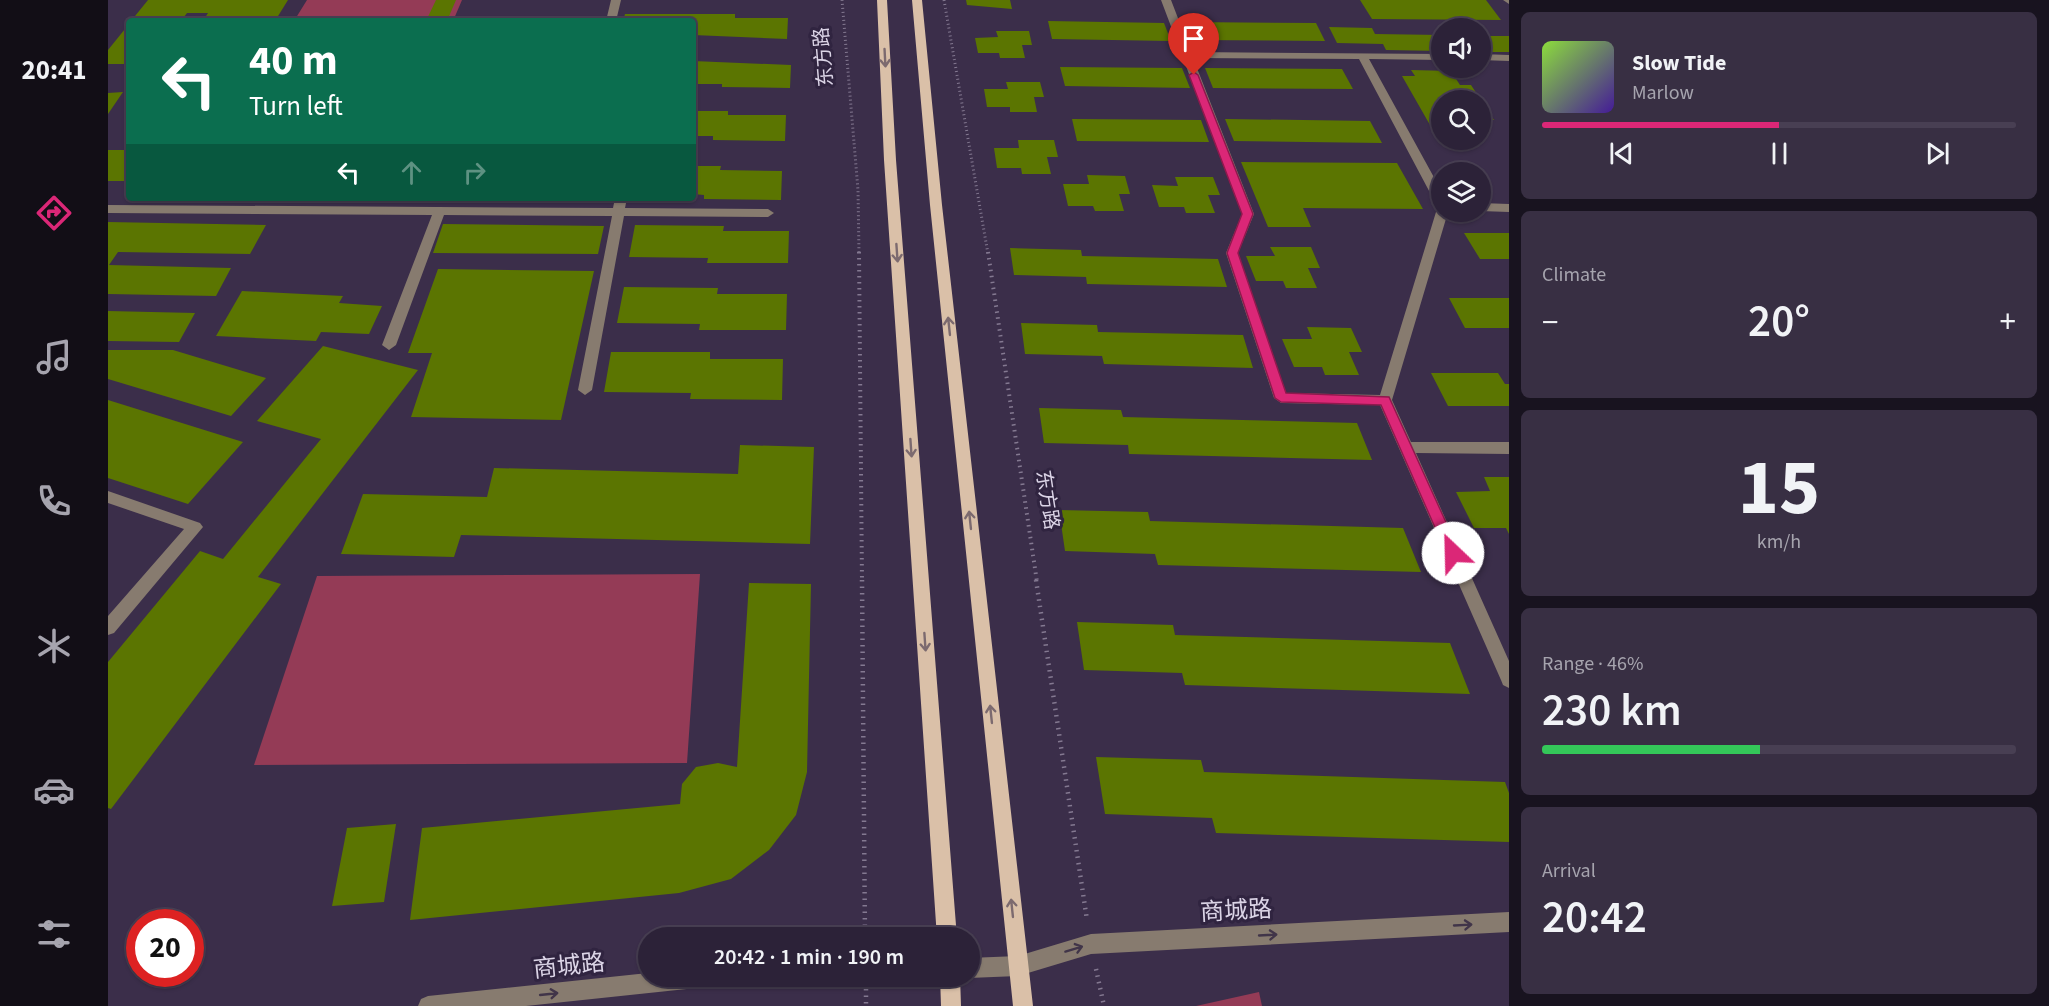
<!DOCTYPE html>
<meta charset="utf-8">
<style>
:root{--surface:#2c2238;--page:#382f43;--text:#f1f3f6;--muted:#a6a4ae;--line:#483f53;--accent:#db2777}
body{margin:0;font-family:"Source Sans 3","Noto Sans SC",sans-serif;background:var(--page);color:var(--text);height:100vh;display:flex;flex-direction:column;font-size:22px;white-space:nowrap}
*{box-sizing:border-box;margin:0}
p{font-size:20px;color:var(--muted)}
.icon{flex:none;width:33px;height:33px;fill:none;stroke:currentColor;stroke-width:2;stroke-linecap:round;stroke-linejoin:round}
.map{position:relative;flex:1;overflow:hidden}
.side{display:flex;flex-direction:column;gap:12px;padding:12px;background:#18131f;width:540px}
.side>*{flex:none}
.hud{position:absolute;left:18px;top:18px;width:570px;height:183px;border-radius:6px;box-shadow:0 2px 4px #0004,0 0 0 2px var(--line);background:#0b6e4f;color:#fff;overflow:hidden}
.fabs{position:absolute;left:1323px;top:18px;display:grid;gap:12px}
.fabs a{display:grid;place-items:center;width:60px;height:60px;border-radius:50%;background:var(--surface);box-shadow:0 2px 4px #0004,0 0 0 2px var(--line);font-size:30px}
.speed{position:absolute;left:18px;top:909px;display:flex;gap:12px;font-size:30px;font-weight:700;text-align:center}
.speed>*{display:grid;place-content:center;width:78px;height:78px;border-radius:50%;background:var(--surface);box-shadow:0 2px 4px #0004,0 0 0 2px var(--line);line-height:1}
.speed .limit{border:9px solid #d22;background:#fff;color:#111}
.pin{position:absolute;display:grid;place-items:center;width:51px;height:51px;color:#fff;margin:-62px -26px;border-radius:50% 50% 50% 0;rotate:-45deg;box-shadow:0 0 6px #0007}
.pin .icon{rotate:45deg}
.me{position:absolute;width:66px;margin:-33px;rotate:336deg;stroke-linejoin:round;filter:drop-shadow(0 0 4px #0008)}
.turn{display:flex;align-items:center;gap:21px;height:126px;padding:0 24px;font-size:27px}
.turn .icon{width:78px;height:78px;stroke-width:2.5}
.turn b{display:block;font-size:42px;line-height:51px}
.lanes{display:flex;align-items:center;height:57px;padding:0 24px;background:#0003;justify-content:center;gap:30px;direction:ltr}
.lanes .off{opacity:.35}
.big{font-size:45px;font-weight:600;line-height:1.1}
.side .widget{flex:1;display:flex;flex-direction:column;justify-content:center;gap:9px;min-width:0;padding:0 21px;border-radius:9px;background:var(--page)}
.side .dial{align-items:center;gap:0}
.dial b{font-size:78px;line-height:1}
.song{display:flex;align-items:center;gap:18px}
.cover{width:72px;height:72px;border-radius:9px;background:linear-gradient(135deg,hsl(90 70% 55%),hsl(260 70% 35%))}
.played{height:6px;border-radius:3px;background:linear-gradient(90deg,var(--accent) 50%,var(--line) 50%)}
.keys{display:flex;justify-content:space-around;direction:ltr}
.heat{display:flex;justify-content:space-between;align-items:center;font-size:33px;direction:ltr}
.charge{height:9px;border-radius:4px;background:linear-gradient(90deg,#34c759 46%,var(--line) 0)}
.trip{position:absolute;left:530px;top:927px;width:342px;height:60px;border-radius:30px;background:var(--surface);box-shadow:0 2px 4px #0004,0 0 0 2px var(--line);font-weight:600;line-height:60px;text-align:center}
main{display:flex;flex:1;min-height:0}
.menu{display:flex;flex-direction:column;width:108px;justify-content:space-around;align-items:center;background:#120e16;color:var(--muted)}
.menu .icon{width:42px;height:42px}
.menu .selected{color:var(--accent)}
.menu b{font-size:27px;color:var(--text)}
.map>svg:first-child{display:block}
.green{fill:#943b56}
.building{fill:#5b7501}
.lines{fill:none;stroke-linecap:round;stroke-linejoin:round}
.path-far2{stroke:#847991;stroke-width:3;stroke-dasharray:1 3;stroke-linecap:butt}
.path-far1{stroke:#847991;stroke-width:4;stroke-dasharray:1.5 4.5;stroke-linecap:butt}
.path{stroke:#847991;stroke-width:4.5;stroke-dasharray:1.5 5;stroke-linecap:butt}
.minor{fill:#877b6f;fill-rule:evenodd}
.major{fill:#dac0a8;fill-rule:evenodd}
.oneway{stroke:#7c6a6f}
.oneway2{stroke:#413549}
.route{fill:#db2777;stroke:#8e194d;stroke-width:1.5}
.labels{text-anchor:middle;dominant-baseline:central;stroke-width:6;stroke-linejoin:round;paint-order:stroke}
.street-label{font-size:20px;fill:#dbd4e6;stroke:#302440}
.near-street-label{font-size:24px;fill:#dbd4e6;stroke:#302440}
</style>
<main>
<nav class="menu">
<b>20:41</b>
<svg class="icon selected" aria-label="directions" viewBox="0 0 24 24"><path d="M12 3l9 9-9 9-9-9zM9 14v-3h6M13 9l2 2-2 2"/></svg>
<svg class="icon" aria-label="music" viewBox="0 0 24 24"><path d="M9 18V5l10-2v13"/><circle cx="6" cy="18" r="3"/><circle cx="16" cy="16" r="3"/></svg>
<svg class="icon" aria-label="phone" viewBox="0 0 24 24"><path d="M5 4h4l2 5-3 2q2 4 5 5l2-3 5 2v4C11 20 4 13 5 4z"/></svg>
<svg class="icon" aria-label="climate" viewBox="0 0 24 24"><path d="M12 3v18M4 7l16 10M4 17L20 7"/></svg>
<svg class="icon" aria-label="car" viewBox="0 0 24 24"><path d="M5 17H2v-5l4-1 3-4h7l3 4 3 1v5h-3M9 17h6M6 11h13"/><circle cx="7" cy="17" r="2"/><circle cx="17" cy="17" r="2"/></svg>
<svg class="icon" aria-label="filters" viewBox="0 0 24 24"><path d="M4 7h16M4 17h16"/><circle cx="9" cy="7" r="2"/><circle cx="15" cy="17" r="2"/></svg>
</nav>
<div class="map">
<svg width="1401" height="1006" viewBox="0 0 1401 1006">
<rect width="100%" height="100%" fill="#3b2e4a"/>
<path class="green" d="M199,0H354L345,21H186Z
M592,574L579,763L146,765L209,576Z
M1151,992L1154,1006H1088Z"/>
<path class="building" d="M40,0H180L167,21H95L100,13H79L73,21H23Z
M328,0H348L339,21H318Z
M858,0H902L904,9L859,5Z
M1252,0H1378L1393,20L1264,19Z
M517,14H627V18H680L679,39L585,35V21H515Z
M360,17L491,18L490,21H359Z
M940,21L1056,23L1063,41L944,39Z
M1077,22L1208,23L1217,41L1085,40Z
M21,24V64H0V50Z
M1221,27L1264,28L1267,34L1334,35V51L1278,50L1275,44L1229,43Z
M888,31H921L924,45H914L917,58H892L891,53H870L867,38L890,37Z
M1372,36H1401V52H1372Z
M585,61L683,65L682,88L614,87V84H585Z
M952,67L1074,68L1082,88L957,86Z
M1097,68L1234,69L1245,89L1105,88Z
M1303,70L1343,71L1352,85H1363L1386,120H1372V100H1334V126L1322,125L1294,76H1307Z
M898,82H932L936,97H926L929,112H902V107H879L876,89H900Z
M15,92L0,114V93Z
M585,111H620V115H678L677,141L605,140V136H585Z
M964,119L1093,120L1101,142L969,141Z
M1117,119L1262,121L1274,143L1126,141Z
M910,140H946L950,157H939L943,174H914L913,168H889L886,148H911Z
M0,150H21V181H0Z
M1133,162L1289,163L1315,209L1195,208L1203,227H1160Z
M585,166H613L612,170L674,171L673,200L596,199V195L585,194Z
M979,175L1017,176L1022,194H1011L1016,211H987L985,206H960L955,184H981Z
M1067,177H1105L1112,195H1100L1107,213H1078L1076,207H1051L1044,185L1070,186Z
M0,222L158,225L142,254L10,252L1,265L123,268L108,296L0,294Z
M335,224L496,226L490,254L325,253Z
M527,225L616,226L615,231H681L680,263H599L600,258L521,257Z
M1356,233H1401V259H1372Z
M1162,247H1203L1212,268H1200L1209,288H1178L1175,281H1148L1138,256H1167Z
M902,248L973,250L974,256L1110,259L1119,287L979,284L978,277L906,275Z
M330,269L486,271L453,420L303,417L324,353H300Z
M516,287L610,288L609,294H679L678,330H591L592,324L509,323Z
M134,291L235,296L231,303L274,306L261,334L213,332L208,341L108,336Z
M1341,298H1401V328H1357Z
M0,311L87,313L71,342L0,341Z
M913,323L989,325L990,332L1135,335L1145,368L996,364L994,356L917,354Z
M1199,327L1243,328L1254,352H1241L1251,375H1217L1214,367H1186L1174,339H1204Z
M215,346L310,370L150,577L173,584L3,809L0,808V662L92,551L115,559L213,439L149,421Z
M0,350H65L158,378L123,416L0,379Z
M503,352H602V359H675L674,400L582,399L583,393L496,392Z
M1323,373H1390L1397,384H1401V406H1340Z
M0,400L135,442L80,504L0,478Z
M931,408L1013,410L1015,417L1249,423L1264,460L1021,454L1020,445L936,443Z
M632,445L706,447L702,544L353,535L346,557L233,554L255,494L379,497L386,468L630,474Z
M1376,477H1401V534L1398,528H1366L1348,492L1382,491Z
M951,510L1040,512L1042,521L1295,528L1313,572L1050,565L1047,554L957,551Z
M641,583L703,584L699,772L688,815L661,850L623,879L571,893L302,920L314,828L572,804L574,784L588,767L610,763L629,767Z
M969,622L1065,625L1067,635L1342,643L1362,694L1077,685L1074,673L976,670Z
M988,757L1093,760L1096,772L1397,782L1401,793V842L1108,833L1104,818L997,814Z
M288,824L276,902L224,906L239,828Z"/>
<g class="lines">
<path class="path-far2" d="M734,0L750,190L751,254
M836,0L880,254"/>
<path class="path-far1" d="M751,252L754,582
M880,252L929,582"/>
<path class="path" d="M754,580L757,938
M928,580L979,920
M988,969L996,1006
M758,976V1006"/>
<path class="minor" d="M503,0H513L508,21H498Z
M1053,0H1063L1083,52L1334,54V60L1261,59L1334,192V208L1328,204L1251,59L1085,58L1146,214L1130,253L1178,393L1272,395L1328,212L1334,208V212H1340L1284,400L1303,442H1401V454L1308,453L1401,661V688L1395,685L1393,680L1272,405L1173,403L1166,398L1118,253L1134,214Z
M1395,0H1401V4Z
M1372,54L1401,55V61L1372,60Z
M507,198H519L517,208L660,209L666,213L660,217L516,216L484,390L477,395L470,390L504,216L336,215L288,345L281,350L274,345L324,215L0,213V205L505,208Z
M1372,203L1401,204V212L1372,211Z
M0,491L92,523L95,527L6,633L0,635V616L76,529L0,503Z
M1401,912V932L983,954L910,976L861,978L857,976H861V958L910,956L983,934Z
M540,973V976H617L614,983L607,986L418,1006H310L313,999L320,996Z"/>
<path class="major" d="M769,0H779L788,160L849,938H829L776,160Z
M804,0H814L834,205L925,1006H905L822,205Z
M832,976H852L853,1006H833Z"/>
</g>
<defs><path id="oneway-shaft" d="M-6 0H5M1.5-3L5.5 0L1.5 3" fill="none" stroke-width="1.6" stroke-linecap="round" stroke-linejoin="round" transform="scale(1.5)"/></defs>
<g class="oneway">
<use href="#oneway-shaft" transform="translate(777 58) rotate(87)"/>
<use href="#oneway-shaft" transform="translate(789 253) rotate(86)"/>
<use href="#oneway-shaft" transform="translate(841 326) rotate(-96)"/>
<use href="#oneway-shaft" transform="translate(803 448) rotate(86)"/>
<use href="#oneway-shaft" transform="translate(862 520) rotate(-96)"/>
<use href="#oneway-shaft" transform="translate(817 642) rotate(86)"/>
<use href="#oneway-shaft" transform="translate(883 714) rotate(-96)"/>
<use href="#oneway-shaft" transform="translate(904 908) rotate(-96)"/>
</g>
<g class="oneway2">
<use href="#oneway-shaft" transform="translate(1355 925) rotate(-3)"/>
<use href="#oneway-shaft" transform="translate(1160 935) rotate(-3)"/>
<use href="#oneway-shaft" transform="translate(966 949) rotate(-17)"/>
<use href="#oneway-shaft" transform="translate(441 994) rotate(-6)"/>
</g>
<path class="route" d="M1086,72L1090,75L1145,214L1130,253L1178,393L1281,397L1352,553L1350,557H1340L1273,405L1173,402L1167,398L1119,253L1134,214L1081,75Z"/>
<g class="labels">
<g class="street-label">
<text transform="translate(716 57) rotate(-95)">东方路</text>
<text transform="translate(939 500) rotate(81)">东方路</text>
</g>
<g class="near-street-label">
<text transform="translate(1128 911) rotate(-3)">商城路</text>
<text transform="translate(461 966) rotate(-6)">商城路</text>
</g>
</g>
</svg>
<div class="fabs">
<a><svg class="icon" aria-label="sound" viewBox="0 0 24 24"><path d="M4 9h4l5-4v14l-5-4H4zM17 9q2 3 0 6"/></svg></a>
<a><svg class="icon" aria-label="search" viewBox="0 0 24 24"><circle cx="10" cy="10" r="6"/><path d="M15 15l6 6"/></svg></a>
<a><svg class="icon" aria-label="layers" viewBox="0 0 24 24"><path d="M12 4l9 5-9 5-9-5zM3 14l9 5 9-5"/></svg></a>
</div>
<div class="speed"><div class="limit">20</div></div>
<div class="pin" style="left:1086px;top:75px;background:#d93025"><svg class="icon" aria-label="arrive" viewBox="0 0 24 24"><path d="M6 21V4h12l-3 4 3 4H6"/></svg></div>
<svg class="me" style="left:1345px;top:553px" viewBox="-20 -20 40 40"><circle r="19" fill="#fff"/><path d="M0-13L10 11 0 6-10 11z" fill="#db2777"/></svg>
<div class="trip">20:42 · 1 min · 190 m</div>
<div class="hud">
<div class="turn"><svg class="icon" aria-label="left" viewBox="0 0 24 24"><path d="M17 20v-9H6M10 6l-5 5 5 5"/></svg><div><b>40 m</b>Turn left</div></div>
<div class="lanes"><svg class="icon" aria-label="left" viewBox="0 0 24 24"><path d="M17 20v-9H6M10 6l-5 5 5 5"/></svg><svg class="icon off" aria-label="ahead" viewBox="0 0 24 24"><path d="M12 20V5M6 11l6-6 6 6"/></svg><svg class="icon off" aria-label="right" viewBox="0 0 24 24"><path d="M7 20v-9h11M14 6l5 5-5 5"/></svg></div>
</div>
</div>
<section class="side">
<div class="widget">
<div class="song"><i class="cover"></i><div><b>Slow Tide</b><p>Marlow</p></div></div>
<div class="played"></div>
<div class="keys"><svg class="icon" aria-label="previous" viewBox="0 0 24 24"><path d="M18 5L8 12l10 7zM5 5v14"/></svg><svg class="icon" aria-label="pause" viewBox="0 0 24 24"><path d="M8 5v14M16 5v14"/></svg><svg class="icon" aria-label="next" viewBox="0 0 24 24"><path d="M6 5l10 7-10 7zM19 5v14"/></svg></div>
</div>
<div class="widget"><p>Climate</p>
<div class="heat"><a>−</a><b class="big">20°</b><a>+</a></div>
</div>
<div class="widget dial"><b>15</b><p>km/h</p></div>
<div class="widget"><p>Range · 46%</p><b class="big">230 km</b><div class="charge"></div></div>
<div class="widget"><p>Arrival</p><b class="big">20:42</b></div>
</section>
</main>
